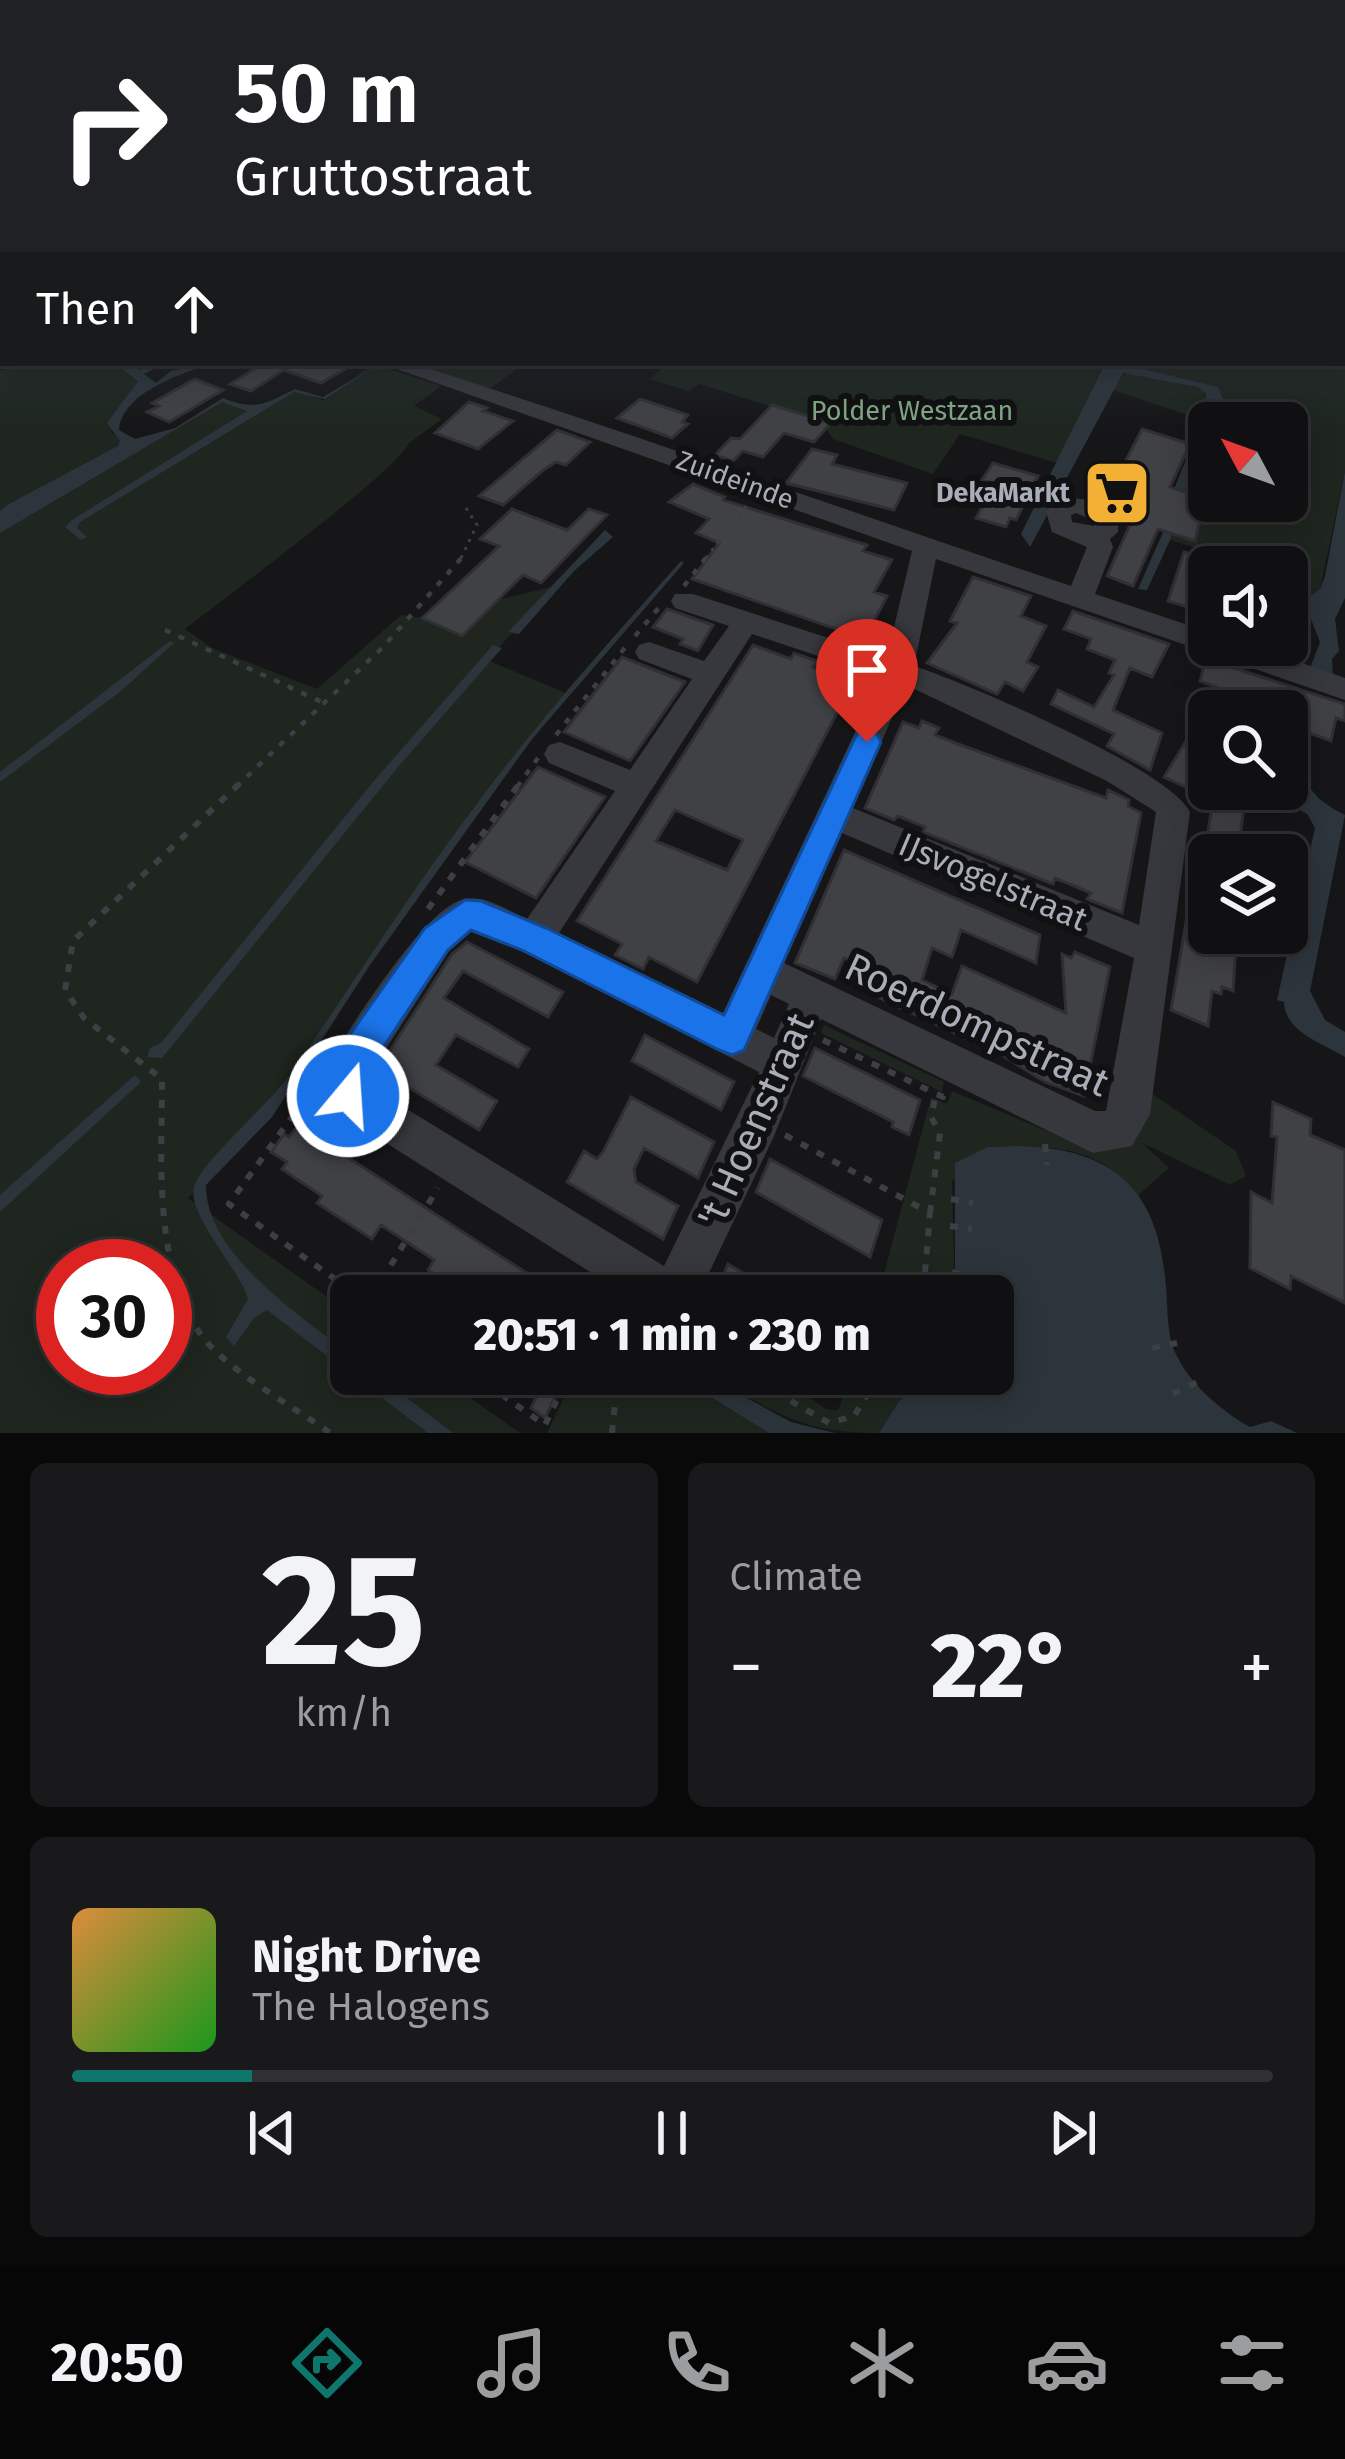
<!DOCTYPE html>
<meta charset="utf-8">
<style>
:root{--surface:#101012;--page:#19191b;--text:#f1f3f6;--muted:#9c9d9f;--line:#303032;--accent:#0f766e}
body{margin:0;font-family:"Fira Sans",sans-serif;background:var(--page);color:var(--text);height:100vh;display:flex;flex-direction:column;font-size:45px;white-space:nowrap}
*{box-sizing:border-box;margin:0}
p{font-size:39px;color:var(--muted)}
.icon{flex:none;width:66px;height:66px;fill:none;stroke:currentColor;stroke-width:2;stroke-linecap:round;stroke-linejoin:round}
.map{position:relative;height:1433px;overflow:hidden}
.drawer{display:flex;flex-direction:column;gap:30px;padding:30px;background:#09090a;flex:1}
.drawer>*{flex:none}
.guide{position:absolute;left:0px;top:0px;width:1347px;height:366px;box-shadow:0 6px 30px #0003,0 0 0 3px var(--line);background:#202124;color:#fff;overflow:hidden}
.needle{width:78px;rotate:311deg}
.buttons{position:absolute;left:1188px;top:402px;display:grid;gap:24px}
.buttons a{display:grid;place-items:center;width:120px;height:120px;border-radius:18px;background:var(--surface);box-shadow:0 6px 30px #0003,0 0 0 3px var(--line);font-size:60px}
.speed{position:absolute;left:36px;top:1239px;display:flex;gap:24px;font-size:60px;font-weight:700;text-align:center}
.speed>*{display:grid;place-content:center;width:156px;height:156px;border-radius:50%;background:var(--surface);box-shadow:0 6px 30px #0003,0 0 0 3px var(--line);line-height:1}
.speed .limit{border:18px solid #d22;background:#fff;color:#111}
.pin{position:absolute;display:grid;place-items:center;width:102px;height:102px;color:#fff;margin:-123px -51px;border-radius:50% 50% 50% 0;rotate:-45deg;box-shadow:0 0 12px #0007}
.pin .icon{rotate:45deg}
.me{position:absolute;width:132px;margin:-66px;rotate:18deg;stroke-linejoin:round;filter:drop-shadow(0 0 9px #0008)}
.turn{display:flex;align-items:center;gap:42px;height:252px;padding:0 36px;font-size:54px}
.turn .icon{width:156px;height:156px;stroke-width:2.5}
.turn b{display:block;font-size:84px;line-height:102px}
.then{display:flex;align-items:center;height:114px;padding:0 36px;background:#0003;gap:24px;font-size:45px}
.big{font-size:90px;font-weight:800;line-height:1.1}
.drawer .widget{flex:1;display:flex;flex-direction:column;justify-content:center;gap:18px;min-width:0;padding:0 42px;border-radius:18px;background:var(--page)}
.drawer .dial{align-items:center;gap:0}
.dial b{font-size:156px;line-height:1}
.song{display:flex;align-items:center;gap:36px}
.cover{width:144px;height:144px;border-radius:18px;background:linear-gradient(135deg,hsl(30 70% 55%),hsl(120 70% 35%))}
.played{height:12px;border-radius:6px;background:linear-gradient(90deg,var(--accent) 15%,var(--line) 15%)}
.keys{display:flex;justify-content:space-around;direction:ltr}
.heat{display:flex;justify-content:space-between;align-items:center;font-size:66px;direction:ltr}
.drawer .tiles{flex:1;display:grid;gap:30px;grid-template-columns:1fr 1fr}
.widget:last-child{grid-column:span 2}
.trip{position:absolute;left:330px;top:1275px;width:684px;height:120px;border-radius:18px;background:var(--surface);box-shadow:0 6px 30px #0003,0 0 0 3px var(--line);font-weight:800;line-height:120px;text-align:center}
.tabs{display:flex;height:192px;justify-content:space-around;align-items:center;background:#060607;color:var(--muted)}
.tabs .icon{width:84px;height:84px}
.tabs .active{color:var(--accent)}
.tabs b{font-size:54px;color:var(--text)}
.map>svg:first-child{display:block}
.green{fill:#1e261f;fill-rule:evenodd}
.water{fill:#2c353c}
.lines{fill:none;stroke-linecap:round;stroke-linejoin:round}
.canal{fill:#2c353c;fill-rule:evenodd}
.building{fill:#404145;stroke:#303034;stroke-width:3;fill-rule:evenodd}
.path-far2{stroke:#3d3f44;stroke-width:3;stroke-dasharray:3 6;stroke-linecap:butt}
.path-far1{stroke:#3d3f44;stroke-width:4.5;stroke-dasharray:6 9;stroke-linecap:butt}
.path{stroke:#3d3f44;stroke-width:6;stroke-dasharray:8 10;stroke-linecap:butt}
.minor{fill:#37383d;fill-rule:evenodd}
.route{fill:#1a73e8;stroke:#114b97;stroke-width:3}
.labels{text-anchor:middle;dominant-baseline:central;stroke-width:12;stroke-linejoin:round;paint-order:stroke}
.far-park-label{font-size:27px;fill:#7fa381;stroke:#111113}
.far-street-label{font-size:27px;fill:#a8adb8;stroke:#111113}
.far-poi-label{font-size:27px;font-weight:bold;fill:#a8adb8;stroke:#111113;text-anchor:end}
.street-label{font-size:33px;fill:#a8adb8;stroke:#111113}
.near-street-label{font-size:39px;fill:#a8adb8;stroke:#111113}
</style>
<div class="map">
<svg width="1345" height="1433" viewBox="0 0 1345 1433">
<rect width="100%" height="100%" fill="#161618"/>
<path class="green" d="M1345,342V471L1320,589L1310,596L1287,589V567H1223L1225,557L1170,540L1209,433V501H1287V423H1214L1224,401L1217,387L1114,363H1344Z
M17,363H109L138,380L140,386L123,406L112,433C150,454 190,419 223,400L255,413L295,389L323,400L374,364L441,386L414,406L442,419L408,444C402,467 218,603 185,629L212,648L317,689L401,615L422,618L556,586L487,660L568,694L433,865L272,1117L188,1198L351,1314V1374H436L520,1433H0V371ZM63,1266H165V1368H63Z
M441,363H524L486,392L427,372Z
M668,363H1111L1103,365L1057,463L960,434L933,474L833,439L822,423L700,384L688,391L650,379Z
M1130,371L1198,387L1206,392L1202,420L1113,390L1118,379Z
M824,1025L944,1082L942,1092L821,1033Z
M952,1091L1087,1148L1136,1140L1151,1093L1236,1151L1246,1176L1230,1185L1142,1143L1169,1168L1136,1197C1104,1144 1044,1145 988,1147L952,1182L955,1296H878L931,1097L947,1104Z
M575,1374H674L769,1433H547Z
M703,1374H774L826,1409L838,1410L852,1374H934L930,1384L899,1401L879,1433C793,1433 775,1408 703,1374Z"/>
<path class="water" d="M113,363H127L139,370L166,363L144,374L156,383L171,371L212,363C182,374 122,392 119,430L135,439L175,428L223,398C255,411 265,404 295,389L323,397L372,368L325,399L294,392L80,522L77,528L87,537L81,540L65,527L72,520L247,411L222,402L0,533V511L7,505L118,446L120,441L107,423L138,381Z
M1118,363L1218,387L1224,401L1214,423H1209L1170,540L1147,590L1138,589L1165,528L1164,514L1202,420L1206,393L1198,387L1123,373L1030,547L1021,534L1104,365Z
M1345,471V598L1335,619L1339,651L1332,659L1333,685L1309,671L1320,642L1307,609L1310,596L1320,589L1325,576Z
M605,530L613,537L574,571L519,634L508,632Z
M681,561L684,563L532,739L370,965L272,1117L206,1185C205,1254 302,1317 351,1355V1374H376L453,1433H428L267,1310L254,1318L234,1346L226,1337L248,1299C239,1267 187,1216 194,1187C200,1163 270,1103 289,1076C350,989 406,898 470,813C535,724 608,643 681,561Z
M170,641L174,643L121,691L0,782V772Z
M493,645L502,648L398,767L162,1058L147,1057L150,1048L161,1043L373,782Z
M1287,777C1309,787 1321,804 1345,815L1310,991L1325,1020L1345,1032V1057C1322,1043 1285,1032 1284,1002L1277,1000L1315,828Z
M135,1075L141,1082L0,1212V1195Z
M1021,1146C1110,1149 1156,1186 1165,1277C1168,1299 1166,1330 1174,1350C1188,1383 1220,1410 1250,1427L1271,1421L1297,1433H879L899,1401L929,1384L934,1374H993V1296H955V1163L988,1147Z
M674,1374H703L791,1422L835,1433H769Z"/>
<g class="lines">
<path class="canal" d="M1287,774C1301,778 1318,794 1324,807L1321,814C1304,820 1291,801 1279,790L1287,789Z"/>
</g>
<path class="building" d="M264,363H355L321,383L284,370L251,391L230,384Z
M195,379L223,390L169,422L147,412L159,406L152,403Z
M640,399L688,415L682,422L688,424L672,438L617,418Z
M469,402L487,408L483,411L513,421L478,449L435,433Z
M772,405L831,423L814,442L784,433L763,457L743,451L733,461L715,455L731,438L740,439Z
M1142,429L1190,444L1170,487L1205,498L1195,541L1158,529L1133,586L1107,576L1138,507L1107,497Z
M557,430L590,442L566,465L556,462L542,471L503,505L479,496Z
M812,449L837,455L832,464L907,483L894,510L786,483Z
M993,463L1038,476L1016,520L1010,518L1006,527L976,518L995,484L982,480Z
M693,484L725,497L723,500L867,545L863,551L892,560L874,592L887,596L865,639L692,579L719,543L696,533L709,519L669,502Z
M512,509L567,530L589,509L607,515L541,583L523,575L462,636L422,618L499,546L480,539Z
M1184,552L1208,559L1194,609L1168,601Z
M973,577L1031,596L1021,616L1046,626L1027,662L1038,667L1023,691L1005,682L997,694L927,663L957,623L950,621Z
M667,609L713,625L698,651L680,644L683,639L653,627Z
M1073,611L1169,644L1152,677L1130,668L1113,710L1162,733L1150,770L1107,746L1114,734L1051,704L1058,690L1094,707L1114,675L1109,673L1115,660L1087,649L1091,639L1064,629Z
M753,645L791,659L794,653L817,661L813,667L853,682L697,982L649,957L643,969L615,955L622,944L577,921ZM675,810L743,840L727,870L656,841Z
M622,657L685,682L630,761L564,732Z
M1206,659L1345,704V721L1336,718L1331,741L1299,729L1303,711H1229L1234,694L1200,681Z
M922,721L939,728L935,735L958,744L1106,798L1108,790L1129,800L1128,806L1141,813L1122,913L1087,899L1091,893L1055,878L1053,884L923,832L925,827L898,816L894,820L865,808L903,722L919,728Z
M1192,731L1209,740V798L1164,777Z
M538,767L605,797L536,898L465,862Z
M1214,789H1246L1238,855H1205Z
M844,850L1040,935L1036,963L961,930L952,957L932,948L922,980L952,994L962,966L1066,1013L1062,954L1071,958L1075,952L1110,967L1084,1096L1045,1082L1005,1057L867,992L875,972L844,958L835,979L795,963Z
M1191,893L1209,900V933H1220L1219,940L1236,947L1233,991L1222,987L1221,994L1212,991L1208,1026L1171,1010Z
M467,942L563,992L548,1017L463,971L444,998L529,1049L518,1067L456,1035L436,1065L497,1101L479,1130L378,1069L452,954Z
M645,1035L734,1082L721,1110L632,1061Z
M815,1048L920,1100L909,1135L892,1127L893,1122L803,1076Z
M631,1097L714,1142L698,1178L644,1148L634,1169L636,1182L678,1206L663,1239L567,1182L584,1151L597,1159L603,1152Z
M1273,1102L1311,1119L1310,1135L1345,1150V1303L1291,1276L1290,1289L1250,1268L1251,1192L1272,1203L1277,1137L1271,1136Z
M298,1125L486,1247L563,1296H467L428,1270L434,1260L381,1225L372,1239L317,1203L322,1196L282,1169L287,1162L271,1152L284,1134L289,1137Z
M770,1159L882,1220L870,1257L756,1192Z
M728,1264L781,1296H715Z
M547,1374L562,1383L545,1418L531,1408Z"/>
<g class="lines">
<path class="path-far2" d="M461,558L477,525L466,508
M706,558L747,505"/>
<path class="path-far1" d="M684,586L708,555
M165,630L324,703
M635,636L662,604
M556,735L627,645
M236,787L383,647L464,555
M517,787L538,758"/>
<path class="path" d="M239,784L73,941L65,990L84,1018L162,1079C162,1158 153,1263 199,1332C224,1369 293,1406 330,1433
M428,909L519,784
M823,1040L943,1097L944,1092
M315,1085L229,1204L359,1296
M785,1135L930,1213L923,1296
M1045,1144L1047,1165
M951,1199L973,1203
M930,1213L940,1133L931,1117L936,1094
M950,1226L972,1229
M952,1272L970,1277
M372,1296L438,1188
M1152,1348L1177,1343
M472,1374L545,1425L569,1374
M744,1374L829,1423L854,1416L880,1374
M933,1374L943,1383
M920,1377L939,1394
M1173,1394L1201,1380
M612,1433L618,1374"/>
<path class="minor" d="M380,363H411C633,433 852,513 1071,586L1087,547L1052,532L1046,511C1067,491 1098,497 1118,517V532L1110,539L1113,547L1095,594L1209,632V645H1250L1345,678V700L936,559L914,666C966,683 1169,769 1190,812L1150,1114L1132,1146L1093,1153L821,1019L774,1136L698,1296H628L334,1110L322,1076L328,1062C352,1027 426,905 465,899C485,895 509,911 527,919L615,791L549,763L544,754L549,745L560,742L630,770L692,679L639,659L635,652L639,645L649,642L704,661L729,626L675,608L671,601L675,594H693L887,657L912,551ZM1076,513L1094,521V526L1072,522L1071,515ZM752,634L881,677L723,1013L559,933ZM906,685L1107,781L1156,812L1139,925L853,808ZM842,833L1134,958L1106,1111H1095L784,963ZM471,932L521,951L759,1072L664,1266L364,1083L449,951ZM771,995L789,1004L774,1038L756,1029Z"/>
</g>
<linearGradient id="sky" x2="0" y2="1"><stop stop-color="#0c0c0d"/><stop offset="0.53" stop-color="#363c48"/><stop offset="1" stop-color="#363c48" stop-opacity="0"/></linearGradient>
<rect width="1345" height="428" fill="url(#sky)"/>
<path class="route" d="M867,731L877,734L881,742L744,1050L732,1055L719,1050L522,950L471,930L448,950L362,1079L366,1096L361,1109L348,1115L335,1109L324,1076L330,1063L425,928L465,900L481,901L546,928L724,1015L853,742L857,734Z"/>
<defs>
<g id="supermarket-square" transform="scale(3.45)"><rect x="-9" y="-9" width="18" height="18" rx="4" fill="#f2b134" stroke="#111113"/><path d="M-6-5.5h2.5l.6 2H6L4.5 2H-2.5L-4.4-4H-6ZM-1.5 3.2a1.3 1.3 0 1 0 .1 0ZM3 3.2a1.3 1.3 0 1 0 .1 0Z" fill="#111"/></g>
</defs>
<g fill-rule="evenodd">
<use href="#supermarket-square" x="1117" y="493"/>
</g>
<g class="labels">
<g class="far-park-label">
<text x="912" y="411">Polder Westzaan</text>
</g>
<g class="far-street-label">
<text transform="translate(735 480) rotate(20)">Zuideinde</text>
</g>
<g class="far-poi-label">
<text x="1070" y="493">DekaMarkt</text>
</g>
<g class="street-label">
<text transform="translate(993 882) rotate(23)">IJsvogelstraat</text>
</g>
<g class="near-street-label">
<text transform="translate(977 1025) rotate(25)">Roerdompstraat</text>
<text transform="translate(756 1120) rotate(-66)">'t Hoenstraat</text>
</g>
</g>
</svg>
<div class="buttons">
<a><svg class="needle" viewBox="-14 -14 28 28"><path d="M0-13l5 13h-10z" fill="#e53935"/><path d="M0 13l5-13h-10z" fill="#9c9d9f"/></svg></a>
<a><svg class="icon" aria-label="sound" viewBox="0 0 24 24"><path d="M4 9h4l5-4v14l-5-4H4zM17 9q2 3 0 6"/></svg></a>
<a><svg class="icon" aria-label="search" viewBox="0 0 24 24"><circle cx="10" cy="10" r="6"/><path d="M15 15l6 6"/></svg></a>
<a><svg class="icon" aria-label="layers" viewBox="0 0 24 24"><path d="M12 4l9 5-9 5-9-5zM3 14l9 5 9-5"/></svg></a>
</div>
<div class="speed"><div class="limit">30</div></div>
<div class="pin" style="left:867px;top:742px;background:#d93025"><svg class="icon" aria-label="arrive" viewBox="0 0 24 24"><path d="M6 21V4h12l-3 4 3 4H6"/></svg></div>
<svg class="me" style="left:348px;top:1096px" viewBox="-20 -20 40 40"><circle r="17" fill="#1a73e8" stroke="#fff" stroke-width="3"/><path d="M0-11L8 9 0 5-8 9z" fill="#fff"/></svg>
<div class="trip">20:51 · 1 min · 230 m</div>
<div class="guide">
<div class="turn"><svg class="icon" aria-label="right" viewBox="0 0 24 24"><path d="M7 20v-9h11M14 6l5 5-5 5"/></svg><div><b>50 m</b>Gruttostraat</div></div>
<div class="then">Then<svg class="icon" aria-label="ahead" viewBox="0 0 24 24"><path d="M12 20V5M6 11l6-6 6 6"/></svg></div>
</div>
</div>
<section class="drawer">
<div class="tiles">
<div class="widget dial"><b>25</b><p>km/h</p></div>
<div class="widget"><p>Climate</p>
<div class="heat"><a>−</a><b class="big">22°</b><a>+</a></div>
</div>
<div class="widget">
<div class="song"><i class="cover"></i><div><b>Night Drive</b><p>The Halogens</p></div></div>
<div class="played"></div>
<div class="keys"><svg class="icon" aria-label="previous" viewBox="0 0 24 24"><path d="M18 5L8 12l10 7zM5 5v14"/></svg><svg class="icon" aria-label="pause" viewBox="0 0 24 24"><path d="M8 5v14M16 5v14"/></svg><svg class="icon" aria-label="next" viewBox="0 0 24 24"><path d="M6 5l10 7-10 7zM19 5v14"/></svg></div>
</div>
</div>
</section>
<nav class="tabs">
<b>20:50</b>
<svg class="icon active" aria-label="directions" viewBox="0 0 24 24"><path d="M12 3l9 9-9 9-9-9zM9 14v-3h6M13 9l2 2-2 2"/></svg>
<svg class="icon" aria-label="music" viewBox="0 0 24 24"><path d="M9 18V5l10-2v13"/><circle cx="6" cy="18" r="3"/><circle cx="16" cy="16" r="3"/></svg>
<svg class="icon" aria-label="phone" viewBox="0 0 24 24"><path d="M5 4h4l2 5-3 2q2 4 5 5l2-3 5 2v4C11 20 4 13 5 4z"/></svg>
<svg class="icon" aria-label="climate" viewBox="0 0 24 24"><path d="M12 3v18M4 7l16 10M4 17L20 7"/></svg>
<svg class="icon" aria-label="car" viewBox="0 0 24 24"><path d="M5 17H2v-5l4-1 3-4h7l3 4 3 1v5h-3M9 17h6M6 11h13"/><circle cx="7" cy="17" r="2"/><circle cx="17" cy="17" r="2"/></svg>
<svg class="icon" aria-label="filters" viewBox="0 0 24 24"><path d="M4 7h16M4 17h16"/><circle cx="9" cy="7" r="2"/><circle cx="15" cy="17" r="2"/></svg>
</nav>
